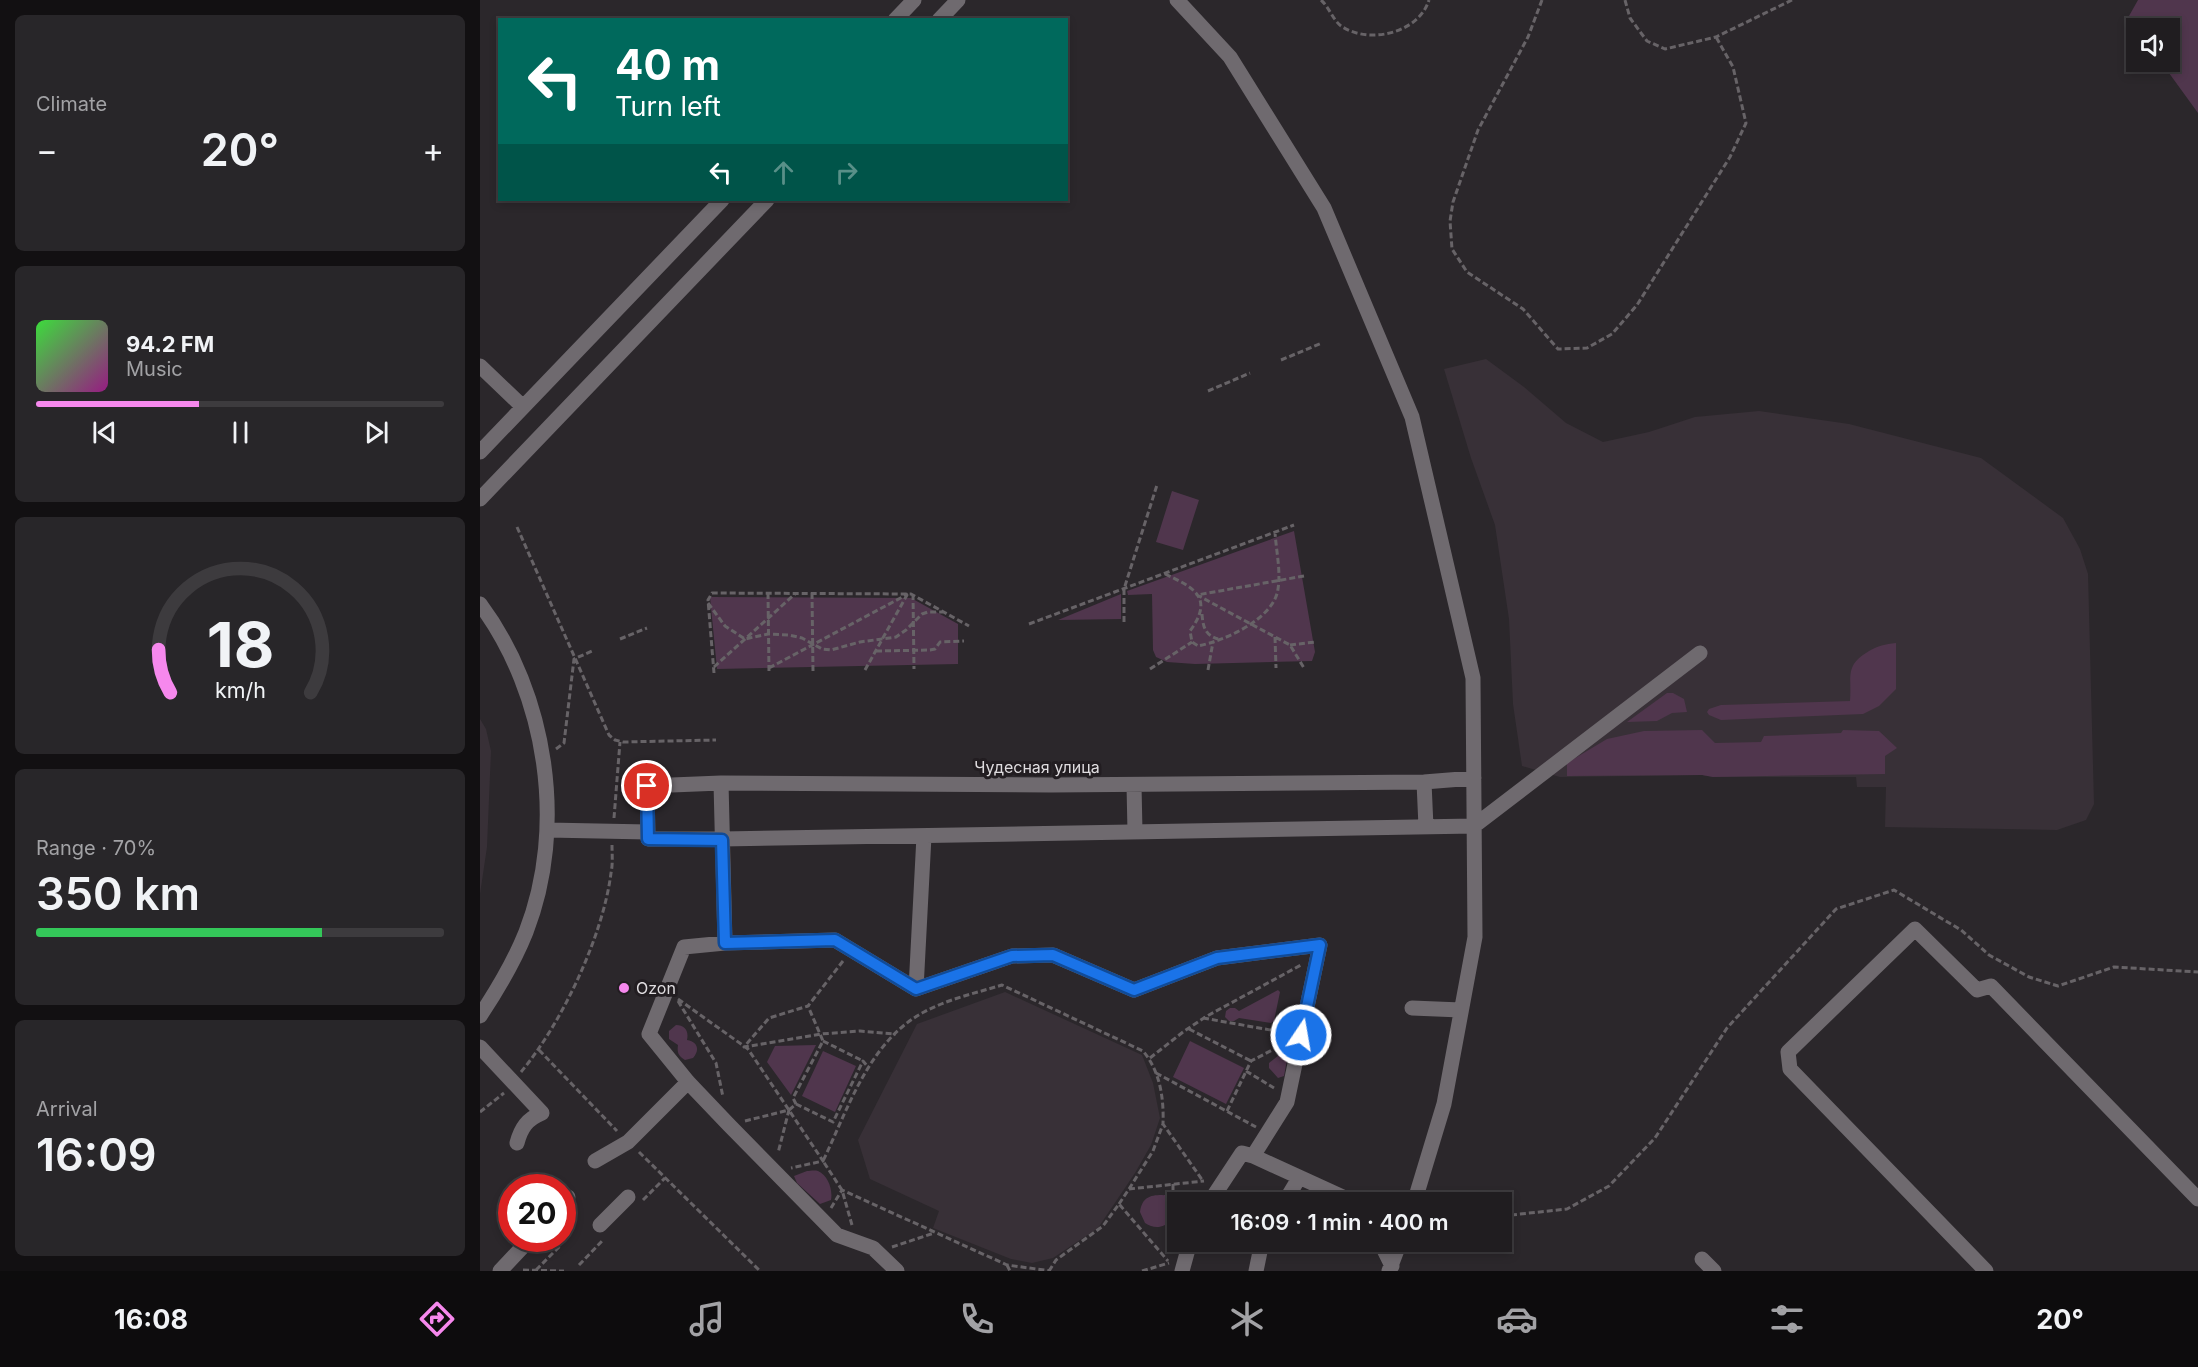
<!DOCTYPE html>
<meta charset="utf-8">
<style>
:root{--surface:#201d20;--page:#282629;--text:#f1f3f6;--muted:#a2a2a5;--line:#3d3b3e;--accent:#f688ed}
body{margin:0;font-family:Inter,sans-serif;background:var(--page);color:var(--text);height:100vh;display:flex;flex-direction:column;font-size:22px;white-space:nowrap}
*{box-sizing:border-box;margin:0}
p{font-size:20px;color:var(--muted)}
.icon{flex:none;width:33px;height:33px;fill:none;stroke:currentColor;stroke-width:2;stroke-linecap:round;stroke-linejoin:round}
.map{position:relative;flex:1;overflow:hidden}
.drawer{display:flex;flex-direction:column;gap:15px;padding:15px;background:#121012;width:480px}
.drawer>*{flex:none}
.banner{position:absolute;left:18px;top:18px;width:570px;height:183px;border-radius:0px;box-shadow:0 3px 9px #0003,0 0 0 2px var(--line);background:#00695c;color:#fff;overflow:hidden}
.controls{position:absolute;left:1646px;top:18px;display:grid;gap:12px}
.controls a{display:grid;place-items:center;width:54px;height:54px;border-radius:0px;background:var(--surface);box-shadow:0 3px 9px #0003,0 0 0 2px var(--line);font-size:30px}
.speed{position:absolute;left:18px;top:1174px;display:flex;gap:12px;font-size:30px;font-weight:700;text-align:center}
.speed>*{display:grid;place-content:center;width:78px;height:78px;border-radius:50%;background:var(--surface);box-shadow:0 3px 9px #0003,0 0 0 2px var(--line);line-height:1}
.speed .limit{border:9px solid #d22;background:#fff;color:#111}
.pin{position:absolute;display:grid;place-items:center;width:51px;height:51px;color:#fff;margin:-26px;border:3px solid #fff;border-radius:50%;box-shadow:0 2px 6px #0007}
.me{position:absolute;width:66px;margin:-33px;rotate:12deg;stroke-linejoin:round;filter:drop-shadow(0 0 4px #0008)}
.turn{display:flex;align-items:center;gap:21px;height:126px;padding:0 18px;font-size:27px}
.turn .icon{width:78px;height:78px;stroke-width:2.5}
.turn b{display:block;font-size:42px;line-height:51px}
.lanes{display:flex;align-items:center;height:57px;padding:0 18px;background:#0003;justify-content:center;gap:30px;direction:ltr}
.lanes .off{opacity:.35}
.big{font-size:45px;font-weight:600;line-height:1.1}
.drawer .widget{flex:1;display:flex;flex-direction:column;justify-content:center;gap:9px;min-width:0;padding:0 21px;border-radius:9px;background:var(--page)}
.drawer .dial{align-items:center;gap:0}
.dial svg{height:156px;overflow:visible;fill:none;stroke:var(--line);stroke-width:7;stroke-linecap:round;text-anchor:middle}
.dial text{fill:var(--text);stroke:none}
.song{display:flex;align-items:center;gap:18px}
.cover{width:72px;height:72px;border-radius:9px;background:linear-gradient(135deg,hsl(120 70% 55%),hsl(310 70% 35%))}
.played{height:6px;border-radius:3px;background:linear-gradient(90deg,var(--accent) 40%,var(--line) 40%)}
.keys{display:flex;justify-content:space-around;direction:ltr}
.heat{display:flex;justify-content:space-between;align-items:center;font-size:33px;direction:ltr}
.charge{height:9px;border-radius:4px;background:linear-gradient(90deg,#34c759 70%,var(--line) 0)}
.trip{position:absolute;left:687px;top:1192px;width:345px;height:60px;border-radius:0px;background:var(--surface);box-shadow:0 3px 9px #0003,0 0 0 2px var(--line);font-weight:600;line-height:60px;text-align:center}
.tab-bar{display:flex;height:96px;justify-content:space-around;align-items:center;background:#0d0c0d;color:var(--muted)}
.tab-bar .icon{width:42px;height:42px}
.tab-bar .active{color:var(--accent)}
.tab-bar b{font-size:27px;color:var(--text)}
main{display:flex;flex:1;min-height:0}
.map>svg:first-child{display:block}
.built{fill:#383037}
.green{fill:#50364d}
.lines{fill:none;stroke-linecap:round;stroke-linejoin:round}
.path{stroke:#676367;stroke-width:3;stroke-dasharray:6 3;stroke-linecap:butt}
.minor{stroke:#6f6a6f;stroke-width:15}
.route-casing{stroke:#114b97;stroke-width:15}
.route{stroke:#1a73e8;stroke-width:10}
.poi-dot{fill:#f688ed;stroke:#221d21;stroke-width:2}
.labels{text-anchor:middle;dominant-baseline:central;stroke-width:6;stroke-linejoin:round;paint-order:stroke}
.street-label{font-size:16px;fill:#dfdcdf;stroke:#221d21}
.poi-label{font-size:16px;fill:#dfdcdf;stroke:#221d21;text-anchor:start}
</style>
<main>
<section class="drawer">
<div class="widget"><p>Climate</p>
<div class="heat"><a>−</a><b class="big">20°</b><a>+</a></div>
</div>
<div class="widget">
<div class="song"><i class="cover"></i><div><b>94.2 FM</b><p>Music</p></div></div>
<div class="played"></div>
<div class="keys"><svg class="icon" aria-label="previous" viewBox="0 0 24 24"><path d="M18 5L8 12l10 7zM5 5v14"/></svg><svg class="icon" aria-label="pause" viewBox="0 0 24 24"><path d="M8 5v14M16 5v14"/></svg><svg class="icon" aria-label="next" viewBox="0 0 24 24"><path d="M6 5l10 7-10 7zM19 5v14"/></svg></div>
</div>
<div class="widget dial"><svg viewBox="0 0 100 80">
<path d="M14 69A42 42 0 1 1 86 69"/>
<path d="M14 69A42 42 0 0 1 8 47" stroke="#f688ed"/>
<text x="50" y="56" font-size="32" font-weight="700">18</text>
<text x="50" y="72" font-size="11">km/h</text>
</svg></div>
<div class="widget"><p>Range · 70%</p><b class="big">350 km</b><div class="charge"></div></div>
<div class="widget"><p>Arrival</p><b class="big">16:09</b></div>
</section>
<div class="map">
<svg width="1718" height="1271" viewBox="0 0 1718 1271">
<rect width="100%" height="100%" fill="#2b272b"/>
<path class="built" d="M1006,359L1044,387L1086,423L1123,442L1169,432L1215,417L1279,411L1369,424L1501,458L1583,518L1600,549L1608,574L1614,804L1606,820L1577,830L1405,827L1406,787H1377L1376,777H1233L1222,775L1080,777L1042,766L1033,704L1029,619L1015,525L991,458L964,369Z
M0,719L6,729L11,751L7,847L0,894Z
M525,992L662,1055L673,1083L680,1118L671,1145L655,1173L618,1228L573,1258L552,1263L531,1259L453,1228L459,1211L390,1179L378,1140L437,1024Z"/>
<path class="green" d="M1658,0H1718V113L1681,62H1689V28H1658L1649,16Z
M692,491L719,500L703,550L676,542Z
M814,531L835,652L832,661L715,664L687,662L676,657L673,650L672,594L648,595L647,591Z
M641,594V619L578,620Z
M230,597L431,598L478,624V664L237,669Z
M1416,643V689L1399,706L1383,714L1241,720L1229,715L1227,712L1229,709L1241,705L1370,701C1372,676 1364,666 1389,651C1398,646 1405,644 1416,643Z
M1187,693H1193L1204,699L1207,712L1192,713L1177,721L1147,722Z
M1222,730L1235,743L1281,742L1284,736L1361,733L1363,730L1399,731L1417,748L1405,756V774L1233,777L1222,775L1087,776V763L1127,739L1164,731Z
M798,990L800,992L794,1021L791,1023L759,1018L754,1021H749L745,1017L746,1011L750,1008H755L759,1011Z
M196,1025C205,1025 209,1031 207,1040C218,1042 220,1050 213,1058L205,1060C198,1056 197,1052 198,1045L189,1039V1031Z
M710,1041L764,1068L746,1104L693,1077Z
M336,1045L311,1095L287,1062L295,1046Z
M343,1051L376,1066L355,1112L322,1096Z
M804,1051L808,1054L804,1076L798,1078L789,1068V1063Z
M327,1171C330,1171 334,1170 338,1171C348,1175 353,1190 351,1200L340,1204L317,1183L314,1176Z
M696,1192L705,1197L708,1203H698L697,1220L691,1219C684,1229 674,1229 665,1223L660,1212C662,1198 669,1195 682,1195C685,1196 691,1192 696,1192Z"/>
<g class="lines">
<path class="path" d="M841,0C849,7 853,20 861,26C889,45 939,33 949,0
M1062,0L1048,37L998,130L973,202L970,221L972,249L987,272L1043,309L1078,349L1107,348L1132,334L1157,305L1250,157L1266,123L1253,67L1236,37
M1145,0L1150,18L1161,33L1167,41L1185,49L1236,37L1312,0
M801,360L842,343
M728,391L770,373
M37,527L129,735L135,740L143,742L236,740
M685,574C715,588 734,598 710,631L712,642L718,646C744,641 794,619 798,589C801,571 796,550 795,532
M824,576L717,595L810,645L824,668
M288,593L289,672
M332,593L333,671
M433,594L434,669
M228,603L245,626L265,639L288,634L309,635L322,638L342,649L351,650L380,642L416,637L426,630L442,614L448,612H463
M722,614C723,627 725,635 738,639
M644,622V589L677,485
M549,624L814,525
M795,637L796,668
M140,639L167,628
M810,645L835,642
M396,651L450,650L455,649L460,642L484,641
M234,667L315,594
M289,668L428,594
M670,669L712,642
M385,670L427,595
M728,670L733,642
M234,673L228,600L232,593L431,594L489,626
M76,749L84,743L94,659L112,651
M134,818L140,742
M363,961L328,1006L289,1018L264,1047L341,1034L380,1031L416,1034
M198,999L268,1049L343,1161L311,1168
M198,1001L236,1063L243,1097
M723,1018L807,1033
M709,1029L771,1061
M343,1041L383,1061
M59,1050L137,1131
M670,1058L703,1032L727,1016L821,965
M766,1071L794,1088
M41,1072C82,1023 123,936 131,873C133,864 132,854 132,845
M676,1073L776,1127
M316,1104L353,1122L383,1061L388,1067
M309,1110L316,1104L313,1098L343,1041L328,1006
M747,1111L771,1061L804,1044
M0,1112L24,1093
M265,1121L309,1110L298,1153
M159,1152L280,1271
M693,1184V1192
M649,1189L673,1151L683,1124L723,1181
M951,1197L974,1203
M163,1200L185,1178
M639,1204L649,1189L724,1181
M351,1208L362,1190L527,1265L571,1271
M1022,1216L1087,1209L1129,1186L1175,1138L1247,1028L1356,909L1414,890L1481,930L1509,955L1549,977L1578,986L1634,967L1718,972
M372,1225L362,1190L343,1161C368,1109 389,1041 444,1012C468,999 496,993 522,985L663,1051C680,1071 684,1098 683,1124
M412,1247L454,1233
M99,1265L122,1241
M527,1265L530,1271
M43,1270L84,1271
M56,1270L80,1246
M569,1271L576,1260L623,1226L639,1204L688,1261
M662,1271L689,1263"/>
<path class="minor" d="M697,0L750,57L844,208L932,417L993,678L995,937L964,1104L934,1203
M415,20L434,0
M459,20L478,0
M0,366L43,407
M0,452L242,200
M0,499L287,200
M0,604C67,694 87,827 46,932C34,962 18,989 0,1016
M994,778L944,782L571,785L241,783L167,786L168,839H242L994,826L1220,653
M944,782L946,827
M241,783L245,943
M654,785L655,832
M68,830L168,832
M436,989L444,836
M932,1008L981,1010
M0,1047L62,1113C47,1119 41,1128 37,1143
M115,1161L148,1142L208,1082
M82,1203L88,1197
M729,1203L762,1153L773,1156
M804,1203L819,1178
M120,1225L148,1197
M900,1242L912,1266
M1222,1259L1234,1271
M20,1271L50,1239
M417,1271L393,1248L357,1235L249,1125L208,1082L169,1034L204,947L245,943L355,940L436,989L532,956L573,955L654,990L737,958L840,945L807,1102L773,1156L876,1203
M702,1271L710,1242
M776,1271L782,1242
M909,1271L920,1242
M1506,1271L1310,1069L1308,1052L1435,929L1497,990L1511,986L1718,1199"/>
</g>
<g class="lines">
<g class="route-casing">
<path id="route" d="M167,786L168,839L242,840L245,943L355,940L436,989L532,956L573,955L654,990L737,958L840,945L821,1035"/>
</g>
<use href="#route" class="route"/>
</g>
<circle class="poi-dot" cx="144" cy="988" r="6"/>
<g class="labels">
<g class="street-label">
<text x="557" y="767">Чудесная улица</text>
</g>
<g class="poi-label">
<text x="156" y="988">Ozon</text>
</g>
</g>
</svg>
<div class="controls">
<a><svg class="icon" aria-label="sound" viewBox="0 0 24 24"><path d="M4 9h4l5-4v14l-5-4H4zM17 9q2 3 0 6"/></svg></a>
</div>
<div class="speed"><div class="limit">20</div></div>
<div class="pin" style="left:167px;top:786px;background:#d93025"><svg class="icon" aria-label="arrive" viewBox="0 0 24 24"><path d="M6 21V4h12l-3 4 3 4H6"/></svg></div>
<svg class="me" style="left:821px;top:1035px" viewBox="-20 -20 40 40"><circle r="17" fill="#1a73e8" stroke="#fff" stroke-width="3"/><path d="M0-11L8 9 0 5-8 9z" fill="#fff"/></svg>
<div class="trip">16:09 · 1 min · 400 m</div>
<div class="banner">
<div class="turn"><svg class="icon" aria-label="left" viewBox="0 0 24 24"><path d="M17 20v-9H6M10 6l-5 5 5 5"/></svg><div><b>40 m</b>Turn left</div></div>
<div class="lanes"><svg class="icon" aria-label="left" viewBox="0 0 24 24"><path d="M17 20v-9H6M10 6l-5 5 5 5"/></svg><svg class="icon off" aria-label="ahead" viewBox="0 0 24 24"><path d="M12 20V5M6 11l6-6 6 6"/></svg><svg class="icon off" aria-label="right" viewBox="0 0 24 24"><path d="M7 20v-9h11M14 6l5 5-5 5"/></svg></div>
</div>
</div>
</main>
<nav class="tab-bar">
<b>16:08</b>
<svg class="icon active" aria-label="directions" viewBox="0 0 24 24"><path d="M12 3l9 9-9 9-9-9zM9 14v-3h6M13 9l2 2-2 2"/></svg>
<svg class="icon" aria-label="music" viewBox="0 0 24 24"><path d="M9 18V5l10-2v13"/><circle cx="6" cy="18" r="3"/><circle cx="16" cy="16" r="3"/></svg>
<svg class="icon" aria-label="phone" viewBox="0 0 24 24"><path d="M5 4h4l2 5-3 2q2 4 5 5l2-3 5 2v4C11 20 4 13 5 4z"/></svg>
<svg class="icon" aria-label="climate" viewBox="0 0 24 24"><path d="M12 3v18M4 7l16 10M4 17L20 7"/></svg>
<svg class="icon" aria-label="car" viewBox="0 0 24 24"><path d="M5 17H2v-5l4-1 3-4h7l3 4 3 1v5h-3M9 17h6M6 11h13"/><circle cx="7" cy="17" r="2"/><circle cx="17" cy="17" r="2"/></svg>
<svg class="icon" aria-label="filters" viewBox="0 0 24 24"><path d="M4 7h16M4 17h16"/><circle cx="9" cy="7" r="2"/><circle cx="15" cy="17" r="2"/></svg>
<b>20°</b>
</nav>
